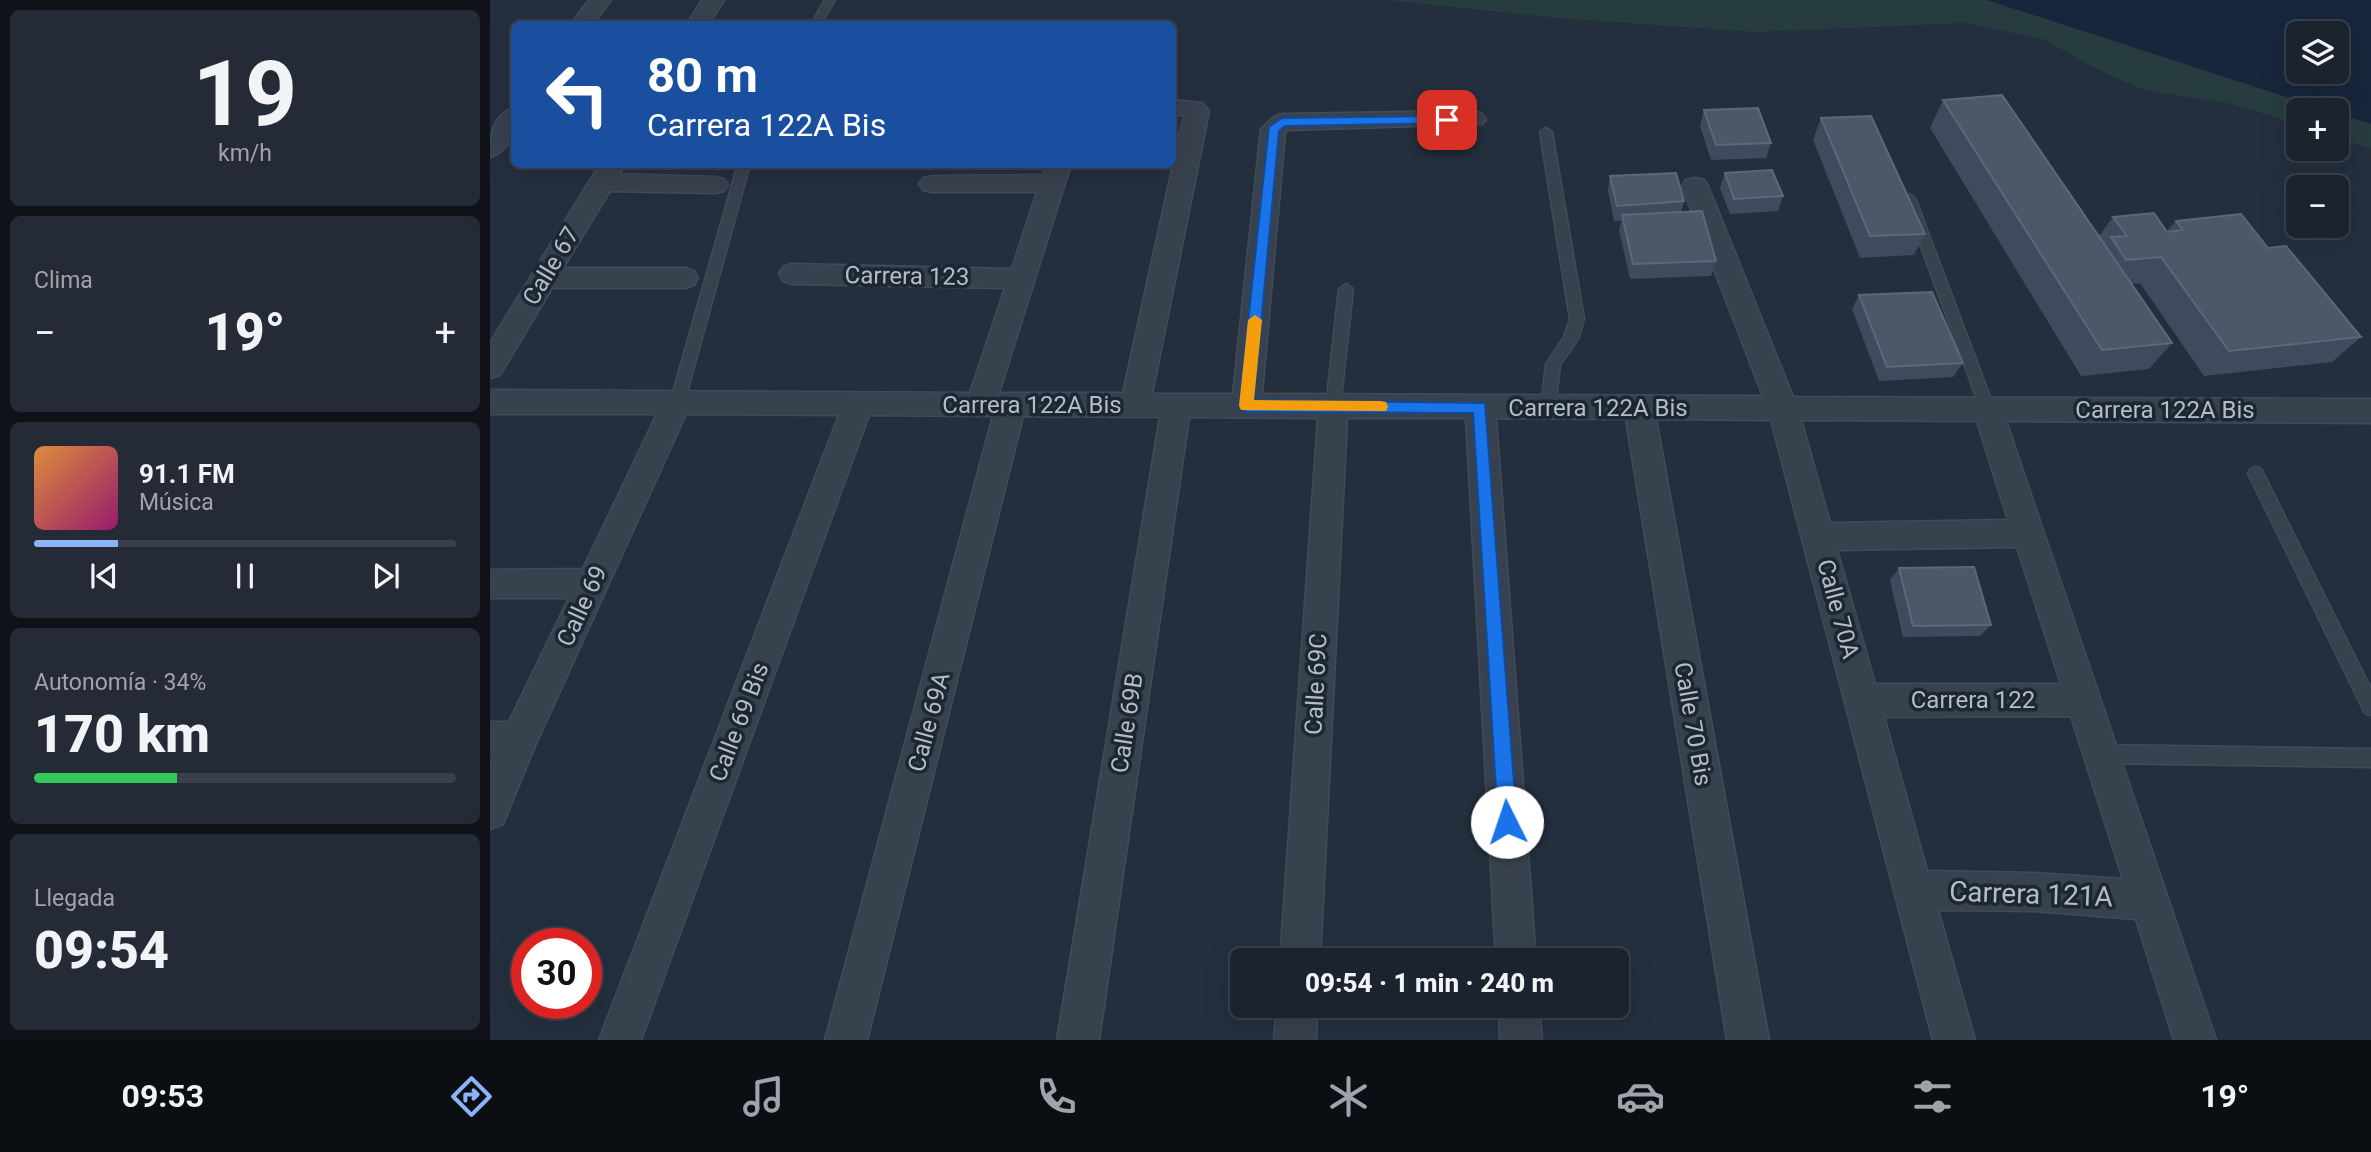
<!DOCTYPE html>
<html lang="es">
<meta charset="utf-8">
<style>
:root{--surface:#1b232e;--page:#242b36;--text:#f1f3f6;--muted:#a0a4aa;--line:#39404a;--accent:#8ab4f8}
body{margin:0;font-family:Roboto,sans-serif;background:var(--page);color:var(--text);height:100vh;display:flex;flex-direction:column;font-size:26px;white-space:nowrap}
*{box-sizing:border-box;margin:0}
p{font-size:23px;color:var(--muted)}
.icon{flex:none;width:38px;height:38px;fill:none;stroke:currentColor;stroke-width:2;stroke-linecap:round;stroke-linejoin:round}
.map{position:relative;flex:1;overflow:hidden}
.side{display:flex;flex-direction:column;gap:10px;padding:10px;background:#0f1319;width:490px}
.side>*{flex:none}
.hud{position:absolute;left:21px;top:21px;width:665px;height:147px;border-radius:10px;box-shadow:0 7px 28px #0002,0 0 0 2px var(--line);background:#1a4fa0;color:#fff;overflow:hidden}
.tools{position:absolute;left:1796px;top:21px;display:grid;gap:14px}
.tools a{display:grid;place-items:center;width:63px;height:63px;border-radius:10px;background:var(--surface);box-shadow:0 7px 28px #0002,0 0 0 2px var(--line);font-size:35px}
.speed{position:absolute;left:21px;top:928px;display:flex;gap:14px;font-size:35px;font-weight:700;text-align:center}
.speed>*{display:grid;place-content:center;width:91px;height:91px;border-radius:50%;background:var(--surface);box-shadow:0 7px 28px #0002,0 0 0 2px var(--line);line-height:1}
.speed .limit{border:10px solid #d22;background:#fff;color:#111}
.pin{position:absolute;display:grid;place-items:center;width:60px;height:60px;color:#fff;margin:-30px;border-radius:14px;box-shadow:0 4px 10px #0006}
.me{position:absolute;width:77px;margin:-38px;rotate:356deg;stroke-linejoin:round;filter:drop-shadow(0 0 5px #0008)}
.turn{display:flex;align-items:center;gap:24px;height:147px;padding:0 21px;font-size:32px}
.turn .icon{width:91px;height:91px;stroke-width:2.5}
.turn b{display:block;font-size:49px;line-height:60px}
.big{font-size:52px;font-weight:800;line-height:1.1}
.side .tile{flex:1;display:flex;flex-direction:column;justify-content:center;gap:10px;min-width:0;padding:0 24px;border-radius:10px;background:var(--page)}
.side .dial{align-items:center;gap:0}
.dial b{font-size:91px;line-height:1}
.song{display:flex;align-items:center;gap:21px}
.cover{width:84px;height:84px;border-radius:10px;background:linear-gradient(135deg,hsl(30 70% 55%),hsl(320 70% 35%))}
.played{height:7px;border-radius:4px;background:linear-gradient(90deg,var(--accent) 20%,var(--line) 20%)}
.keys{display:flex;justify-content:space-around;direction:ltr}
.heat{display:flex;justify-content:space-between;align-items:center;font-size:38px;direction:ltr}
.charge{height:10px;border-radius:5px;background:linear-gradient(90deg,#34c759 34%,var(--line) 0)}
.trip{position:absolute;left:740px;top:948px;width:399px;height:70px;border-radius:10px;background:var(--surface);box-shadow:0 7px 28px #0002,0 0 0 2px var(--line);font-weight:800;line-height:70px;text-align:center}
.tabs{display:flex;height:112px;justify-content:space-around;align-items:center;background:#0b0e12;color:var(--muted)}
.tabs .icon{width:49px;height:49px}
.tabs .current{color:var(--accent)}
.tabs b{font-size:32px;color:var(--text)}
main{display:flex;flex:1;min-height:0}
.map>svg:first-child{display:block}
.green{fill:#263c3f;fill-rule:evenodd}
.water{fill:#17263c;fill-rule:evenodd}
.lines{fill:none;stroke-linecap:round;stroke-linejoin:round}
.lane-casing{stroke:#414a57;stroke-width:3}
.street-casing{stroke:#414a57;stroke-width:3}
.lane{fill:#38414e;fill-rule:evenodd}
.street{fill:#38414e;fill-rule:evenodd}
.wall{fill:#3f4b5c}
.building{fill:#4b5868;stroke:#5c6777;stroke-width:2}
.route{fill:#1a73e8;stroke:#114b97;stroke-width:2}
.slow{fill:#f59e0b}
.labels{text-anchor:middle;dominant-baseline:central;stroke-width:7;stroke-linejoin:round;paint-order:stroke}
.street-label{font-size:24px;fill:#b4bcc9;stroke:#1d2633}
.near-street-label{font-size:28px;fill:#b4bcc9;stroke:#1d2633}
</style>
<main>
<section class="side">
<div class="tile dial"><b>19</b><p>km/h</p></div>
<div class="tile"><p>Clima</p>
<div class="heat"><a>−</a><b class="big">19°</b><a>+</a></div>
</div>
<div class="tile">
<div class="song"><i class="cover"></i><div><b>91.1 FM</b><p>Música</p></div></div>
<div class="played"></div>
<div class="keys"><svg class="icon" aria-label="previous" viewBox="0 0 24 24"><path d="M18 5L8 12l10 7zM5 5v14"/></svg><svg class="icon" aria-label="pause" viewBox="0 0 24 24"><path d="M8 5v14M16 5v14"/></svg><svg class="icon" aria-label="next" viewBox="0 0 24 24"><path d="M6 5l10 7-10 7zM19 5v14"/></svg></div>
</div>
<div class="tile"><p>Autonomía · 34%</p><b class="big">170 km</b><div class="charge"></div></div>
<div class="tile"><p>Llegada</p><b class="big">09:54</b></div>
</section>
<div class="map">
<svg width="1881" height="1040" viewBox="0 0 1881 1040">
<rect width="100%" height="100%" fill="#242f3e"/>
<path class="green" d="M897,0H1881V149L1846,137V110H1808V124L1742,104L1654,90L1613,72L1553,39L1474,23L1267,32L1080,19ZM1808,33H1846V72H1808Z"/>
<path class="water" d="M1497,0H1881V124L1846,113V110H1837ZM1808,33H1846V72H1808Z"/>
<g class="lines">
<g class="lane-casing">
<path id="lane" d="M335,0H345L331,24H321Z
M1056,128L1062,132L1094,319L1088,339L1070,365L1065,407L1058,413L1051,407L1056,364L1074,337L1080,319L1050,132Z
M248,164H260L194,403L187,409L180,403Z
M1419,194L1425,198L1505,410L1503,414L1498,416L1491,410L1413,198Z
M856,284L863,289L850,407L843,413L836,407L849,289Z
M1766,467L1771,469L1881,689V715L1875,713L1758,473L1761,469Z
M1610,745L1881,749V767L1610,763L1604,760L1601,754L1604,748Z"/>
</g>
<g class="street-casing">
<path id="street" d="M99,0H121L103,24H81Z
M212,0H234L219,24H197Z
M682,100L712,103L719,111L662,394H743L771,129L784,117L792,114L984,111L992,114L996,119L992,124L798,130L795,132L772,394L1273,396L1192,186L1196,180L1205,178L1214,180L1218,186L1303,397L1881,399V423L1516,421L1726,1040H1684L1646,919L1544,911L1448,910L1485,1040H1443L1281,420L1166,419L1279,1040H1237L1136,419L1006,418L1046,961H1006L976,418H857L830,961H790L828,418L699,417L609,1040H567L670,417L533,416L377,1040H335L503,416L379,415L151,1040H109L349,415L196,414L45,746L13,824L0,829V767L4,756H0V722H19L79,598H0V570L93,569L167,414H0V390L480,393L515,288L302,284L293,281L289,274L293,267L302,264L522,269L547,192H442L433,190L429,184L433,178L442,176L553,175L556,164H581L509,393H633L694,115H682ZM1311,420L1487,421L1518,520L1340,523ZM1527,547L1571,684H1385L1347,550ZM1581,716L1633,879L1544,873L1437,871L1394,717Z
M24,108C26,127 22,151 0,157C0,138 2,114 24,108Z
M110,164H135L129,174L225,177L234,179L238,185L234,191L225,193L120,191L73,268H195L204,271L208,278L204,285L195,288H62L10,375L0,378V343Z
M787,1006H827L826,1040H784Z
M1009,1006H1049L1052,1040H1010Z"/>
</g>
<use href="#lane" class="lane"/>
<use href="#street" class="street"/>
</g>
<path class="wall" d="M1453,100L1609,236L1623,217L1677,231L1686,221L1778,248L1871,337L1842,362L1714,376L1650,283L1642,284L1682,343L1659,369L1591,376L1440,128Z
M1214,110L1281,143L1276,158L1221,160L1210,126Z
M1331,118L1435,234L1424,255L1370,258L1323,140Z
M1235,173L1293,196L1288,211L1240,214L1230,188Z
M1120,176L1194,201L1191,212L1226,261L1221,276L1140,279L1129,230L1131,221H1124L1118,191Z
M1369,295L1473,363L1463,377L1389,381L1362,309Z
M1409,568L1501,625L1490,636L1413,637L1400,580Z"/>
<path class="building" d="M1512,95L1682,343L1612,350L1453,100Z
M1268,108L1281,143L1226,145L1214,110Z
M1381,116L1435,234L1380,236L1331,118Z
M1282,170L1293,196L1244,199L1235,173Z
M1186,173L1194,201L1127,206L1120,176Z
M1212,211L1226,261L1143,264L1132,215Z
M1664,213L1677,232L1693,230L1686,221L1751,214L1778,248L1796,246L1871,337L1739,351L1671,257L1636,260L1621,237L1637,236L1623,217Z
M1442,292L1473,363L1397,367L1369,295Z
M1484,567L1501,625L1423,626L1409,568Z"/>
<path class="route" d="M957,116L963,120L961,123L795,126L789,131L764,400L995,403L1027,822L1024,829L1017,832L1010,829L1008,822L983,413L756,412L749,406L779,127L792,118Z"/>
<path class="slow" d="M765,315L772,320L764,400L891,401L896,402L898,407L896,411L751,410L749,406L758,320Z"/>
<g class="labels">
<g class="street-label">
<text transform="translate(61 266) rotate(-59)">Calle 67</text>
<text transform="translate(417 276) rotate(1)">Carrera 123</text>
<text x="542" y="405">Carrera 122A Bis</text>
<text x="1108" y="408">Carrera 122A Bis</text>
<text x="1675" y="410">Carrera 122A Bis</text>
<text transform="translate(92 606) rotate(-65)">Calle 69</text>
<text transform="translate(1348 609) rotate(75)">Calle 70A</text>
<text transform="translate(826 684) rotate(-87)">Calle 69C</text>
<text x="1483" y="700">Carrera 122</text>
<text transform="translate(249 722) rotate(-69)">Calle 69 Bis</text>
<text transform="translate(439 722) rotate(-75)">Calle 69A</text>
<text transform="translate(637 723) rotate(-81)">Calle 69B</text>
<text transform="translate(1203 724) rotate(80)">Calle 70 Bis</text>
</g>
<g class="near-street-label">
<text transform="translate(1541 894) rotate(2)">Carrera 121A</text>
</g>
</g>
</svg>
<div class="tools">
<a><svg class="icon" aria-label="layers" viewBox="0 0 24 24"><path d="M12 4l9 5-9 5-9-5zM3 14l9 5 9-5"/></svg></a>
<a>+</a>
<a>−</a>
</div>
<div class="speed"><div class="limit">30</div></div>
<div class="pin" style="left:957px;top:120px;background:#d93025"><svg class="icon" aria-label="arrive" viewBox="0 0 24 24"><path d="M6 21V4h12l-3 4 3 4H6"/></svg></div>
<svg class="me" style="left:1017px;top:822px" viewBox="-20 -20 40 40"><circle r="19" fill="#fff"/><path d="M0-13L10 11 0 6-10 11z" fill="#1a73e8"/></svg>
<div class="trip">09:54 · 1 min · 240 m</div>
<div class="hud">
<div class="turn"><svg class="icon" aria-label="left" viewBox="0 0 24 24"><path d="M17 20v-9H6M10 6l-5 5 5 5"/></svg><div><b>80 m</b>Carrera 122A Bis</div></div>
</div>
</div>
</main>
<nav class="tabs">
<b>09:53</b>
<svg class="icon current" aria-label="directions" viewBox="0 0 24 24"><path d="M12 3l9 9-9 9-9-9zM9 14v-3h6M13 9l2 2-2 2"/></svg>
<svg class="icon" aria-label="music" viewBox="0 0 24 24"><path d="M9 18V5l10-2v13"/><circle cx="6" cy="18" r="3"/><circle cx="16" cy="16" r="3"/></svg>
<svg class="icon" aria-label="phone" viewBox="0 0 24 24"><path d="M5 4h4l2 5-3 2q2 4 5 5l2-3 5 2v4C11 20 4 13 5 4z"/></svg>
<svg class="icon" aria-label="climate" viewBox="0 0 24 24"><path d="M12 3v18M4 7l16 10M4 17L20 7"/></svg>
<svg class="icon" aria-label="car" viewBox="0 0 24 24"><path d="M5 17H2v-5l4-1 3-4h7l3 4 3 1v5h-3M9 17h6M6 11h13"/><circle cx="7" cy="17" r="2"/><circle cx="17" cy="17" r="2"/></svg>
<svg class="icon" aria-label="filters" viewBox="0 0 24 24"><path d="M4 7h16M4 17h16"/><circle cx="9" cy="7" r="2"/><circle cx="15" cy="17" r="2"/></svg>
<b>19°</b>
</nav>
